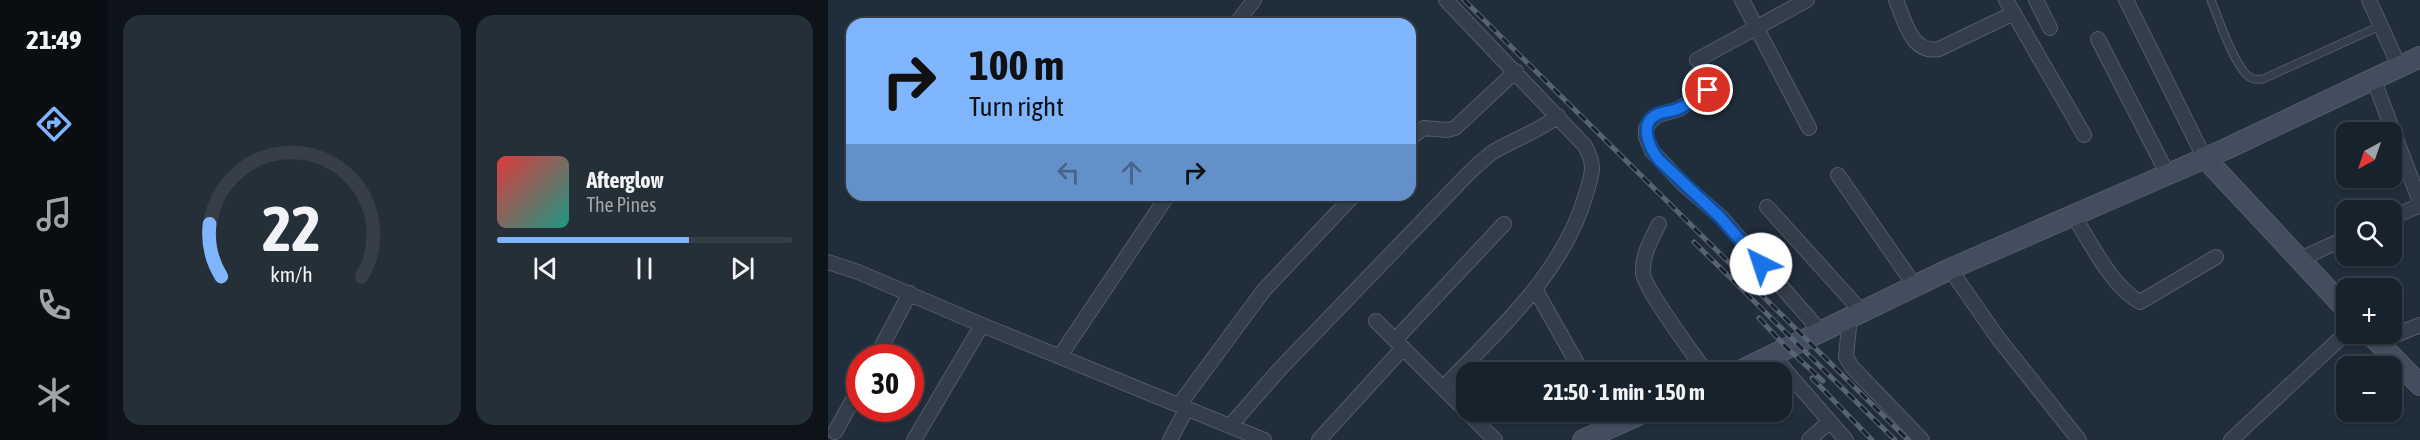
<!DOCTYPE html>
<meta charset="utf-8">
<style>
:root{--surface:#18222c;--page:#252f38;--text:#f1f3f6;--muted:#9fa4a9;--line:#363f48;--accent:#7eb5fd}
body{margin:0;font-family:"Asap Condensed",sans-serif;background:var(--page);color:var(--text);height:100vh;display:flex;flex-direction:column;font-size:22px;white-space:nowrap}
*{box-sizing:border-box;margin:0}
p{font-size:20px;color:var(--muted)}
.icon{flex:none;width:33px;height:33px;fill:none;stroke:currentColor;stroke-width:2;stroke-linecap:round;stroke-linejoin:round}
.map{position:relative;flex:1;overflow:hidden}
.side{display:flex;flex-direction:column;gap:15px;padding:15px;background:#0d1318;width:720px}
.side>*{flex:none}
.top-card{position:absolute;left:18px;top:18px;width:570px;height:183px;border-radius:18px;box-shadow:0 2px 4px #0004,0 0 0 2px var(--line);background:#7eb5fd;color:#111;overflow:hidden}
.needle{width:39px;rotate:220deg}
.buttons{position:absolute;left:1508px;top:122px;display:grid;gap:12px}
.buttons a{display:grid;place-items:center;width:66px;height:66px;border-radius:12px;background:var(--surface);box-shadow:0 2px 4px #0004,0 0 0 2px var(--line);font-size:30px}
.speed{position:absolute;left:18px;top:344px;display:flex;gap:12px;font-size:30px;font-weight:700;text-align:center}
.speed>*{display:grid;place-content:center;width:78px;height:78px;border-radius:50%;background:var(--surface);box-shadow:0 2px 4px #0004,0 0 0 2px var(--line);line-height:1}
.speed .limit{border:9px solid #d22;background:#fff;color:#111}
.pin{position:absolute;display:grid;place-items:center;width:51px;height:51px;color:#fff;margin:-26px;border:3px solid #fff;border-radius:50%;box-shadow:0 2px 6px #0007}
.me{position:absolute;width:66px;margin:-33px;rotate:319deg;stroke-linejoin:round;filter:drop-shadow(0 0 4px #0008)}
.turn{display:flex;align-items:center;gap:21px;height:126px;padding:0 24px;font-size:27px}
.turn .icon{width:78px;height:78px;stroke-width:2.5}
.turn b{display:block;font-size:42px;line-height:51px}
.lanes{display:flex;align-items:center;height:57px;padding:0 24px;background:#0003;justify-content:center;gap:30px;direction:ltr}
.lanes .off{opacity:.35}
.side .tile{flex:1;display:flex;flex-direction:column;justify-content:center;gap:9px;min-width:0;padding:0 21px;border-radius:18px;background:var(--page)}
.side .dial{align-items:center;gap:0}
.dial svg{height:156px;overflow:visible;fill:none;stroke:var(--line);stroke-width:7;stroke-linecap:round;text-anchor:middle}
.dial text{fill:var(--text);stroke:none}
.song{display:flex;align-items:center;gap:18px}
.cover{width:72px;height:72px;border-radius:9px;background:linear-gradient(135deg,hsl(0 70% 55%),hsl(170 70% 35%))}
.played{height:6px;border-radius:3px;background:linear-gradient(90deg,var(--accent) 65%,var(--line) 65%)}
.keys{display:flex;justify-content:space-around;direction:ltr}
.side .tiles{flex:1;display:grid;gap:15px;grid-template-columns:repeat(2,1fr)}
.trip{position:absolute;left:628px;top:362px;width:336px;height:60px;border-radius:18px;background:var(--surface);box-shadow:0 2px 4px #0004,0 0 0 2px var(--line);font-weight:700;line-height:60px;text-align:center}
main{display:flex;flex:1;min-height:0}
.dock{display:flex;flex-direction:column;width:108px;justify-content:space-around;align-items:center;background:#0a0e12;color:var(--muted)}
.dock .icon{width:42px;height:42px}
.dock .selected{color:var(--accent)}
.dock b{font-size:27px;color:var(--text)}
.map>svg:first-child{display:block}
.lines{fill:none;stroke-linecap:round;stroke-linejoin:round}
.lane-casing{stroke:#525c68;stroke-width:9}
.street-casing{stroke:#525c68;stroke-width:16}
.secondary-casing{stroke:#525c68;stroke-width:22}
.lane{stroke:#343e4b;stroke-width:7}
.street{stroke:#343e4b;stroke-width:14}
.secondary{stroke:#424e5e;stroke-width:20}
.rail-casing{stroke:#566372;stroke-width:5}
.rail{stroke:#19232f;stroke-width:3;stroke-dasharray:9;stroke-linecap:butt}
.route-casing{stroke:#114b97;stroke-width:15}
.route{stroke:#1a73e8;stroke-width:10}
</style>
<main>
<nav class="dock">
<b>21:49</b>
<svg class="icon selected" aria-label="directions" viewBox="0 0 24 24"><path d="M12 3l9 9-9 9-9-9zM9 14v-3h6M13 9l2 2-2 2"/></svg>
<svg class="icon" aria-label="music" viewBox="0 0 24 24"><path d="M9 18V5l10-2v13"/><circle cx="6" cy="18" r="3"/><circle cx="16" cy="16" r="3"/></svg>
<svg class="icon" aria-label="phone" viewBox="0 0 24 24"><path d="M5 4h4l2 5-3 2q2 4 5 5l2-3 5 2v4C11 20 4 13 5 4z"/></svg>
<svg class="icon" aria-label="climate" viewBox="0 0 24 24"><path d="M12 3v18M4 7l16 10M4 17L20 7"/></svg>
</nav>
<section class="side">
<div class="tiles">
<div class="tile dial"><svg viewBox="0 0 100 80">
<path d="M14 69A42 42 0 1 1 86 69"/>
<path d="M14 69A42 42 0 0 1 8 42" stroke="#7eb5fd"/>
<text x="50" y="56" font-size="32" font-weight="700">22</text>
<text x="50" y="72" font-size="11">km/h</text>
</svg></div>
<div class="tile">
<div class="song"><i class="cover"></i><div><b>Afterglow</b><p>The Pines</p></div></div>
<div class="played"></div>
<div class="keys"><svg class="icon" aria-label="previous" viewBox="0 0 24 24"><path d="M18 5L8 12l10 7zM5 5v14"/></svg><svg class="icon" aria-label="pause" viewBox="0 0 24 24"><path d="M8 5v14M16 5v14"/></svg><svg class="icon" aria-label="next" viewBox="0 0 24 24"><path d="M6 5l10 7-10 7zM19 5v14"/></svg></div>
</div>
</div>
</section>
<div class="map">
<svg width="1592" height="440" viewBox="0 0 1592 440">
<rect width="100%" height="100%" fill="#202d3a"/>
<g class="lines">
<g class="lane-casing">
<path id="lane" d="M1383,0C1391,20 1404,59 1418,74C1422,79 1428,80 1435,79L1552,26"/>
</g>
<g class="street-casing">
<path id="street" d="M914,0L981,128
M1068,0C1077,21 1083,54 1111,49L1186,13
M1178,0L1256,135
M1208,0L1222,28
M1298,0L1376,157
M1541,0L1571,66
M408,24L426,0
M1270,39L1339,173
M869,60L979,0
M1545,78L1592,202
M880,90L851,109L830,115L823,121L818,128V137L824,151L855,184L893,217L993,332
M582,138L596,128L619,130L627,128L688,71
M1010,175L1087,286
M939,207L1034,312
M1245,215C1263,243 1283,286 1312,302L1388,257
M1563,218L1592,205
M831,224C823,240 814,255 815,273C816,288 866,355 878,372
M1470,260L1518,238
M0,262L30,272L154,325L436,440
M1122,269L1170,338L1251,440
M707,289L754,372
M1022,317L1018,357L1024,367L1094,440
M548,321L667,440
M567,340L676,224
M1550,342L1592,325
M944,355L1018,440
M232,356L340,195
M48,357L82,293
M615,388C671,329 735,274 758,194C764,174 768,166 757,146L618,0
M351,405L436,290L526,195
M776,411L784,425
M402,426L451,370L637,177C646,168 655,159 665,152C688,138 708,133 730,116
M7,432L32,387
M86,440L154,325
M342,440L359,408
M491,440L575,348
M981,440L1002,421
M1403,440L1518,333"/>
</g>
<g class="secondary-casing">
<path id="secondary" d="M1376,157L1518,309
M1541,333L1592,385
M910,372L1122,269L1398,149L1592,57
M755,440L819,411"/>
</g>
<use href="#lane" class="lane"/>
<use href="#street" class="street"/>
<use href="#secondary" class="secondary"/>
<g class="rail-casing">
<path id="rail" d="M636,0L1080,440
M866,242L1067,440
M931,318L958,347L995,381
M984,378L1044,440"/>
</g>
<use href="#rail" class="rail"/>
</g>
<g class="lines">
<g class="route-casing">
<path id="route" d="M880,90C871,96 862,103 852,108C846,111 840,111 833,113C809,120 820,146 831,160L892,217L933,264"/>
</g>
<use href="#route" class="route"/>
</g>
</svg>
<div class="buttons">
<a><svg class="needle" viewBox="-14 -14 28 28"><path d="M0-13l5 13h-10z" fill="#e53935"/><path d="M0 13l5-13h-10z" fill="#9fa4a9"/></svg></a>
<a><svg class="icon" aria-label="search" viewBox="0 0 24 24"><circle cx="10" cy="10" r="6"/><path d="M15 15l6 6"/></svg></a>
<a>+</a>
<a>−</a>
</div>
<div class="speed"><div class="limit">30</div></div>
<div class="pin" style="left:880px;top:90px;background:#d93025"><svg class="icon" aria-label="arrive" viewBox="0 0 24 24"><path d="M6 21V4h12l-3 4 3 4H6"/></svg></div>
<svg class="me" style="left:933px;top:264px" viewBox="-20 -20 40 40"><circle r="19" fill="#fff"/><path d="M0-13L10 11 0 6-10 11z" fill="#1a73e8"/></svg>
<div class="trip">21:50 · 1 min · 150 m</div>
<div class="top-card">
<div class="turn"><svg class="icon" aria-label="right" viewBox="0 0 24 24"><path d="M7 20v-9h11M14 6l5 5-5 5"/></svg><div><b>100 m</b>Turn right</div></div>
<div class="lanes"><svg class="icon off" aria-label="left" viewBox="0 0 24 24"><path d="M17 20v-9H6M10 6l-5 5 5 5"/></svg><svg class="icon off" aria-label="ahead" viewBox="0 0 24 24"><path d="M12 20V5M6 11l6-6 6 6"/></svg><svg class="icon" aria-label="right" viewBox="0 0 24 24"><path d="M7 20v-9h11M14 6l5 5-5 5"/></svg></div>
</div>
</div>
</main>
